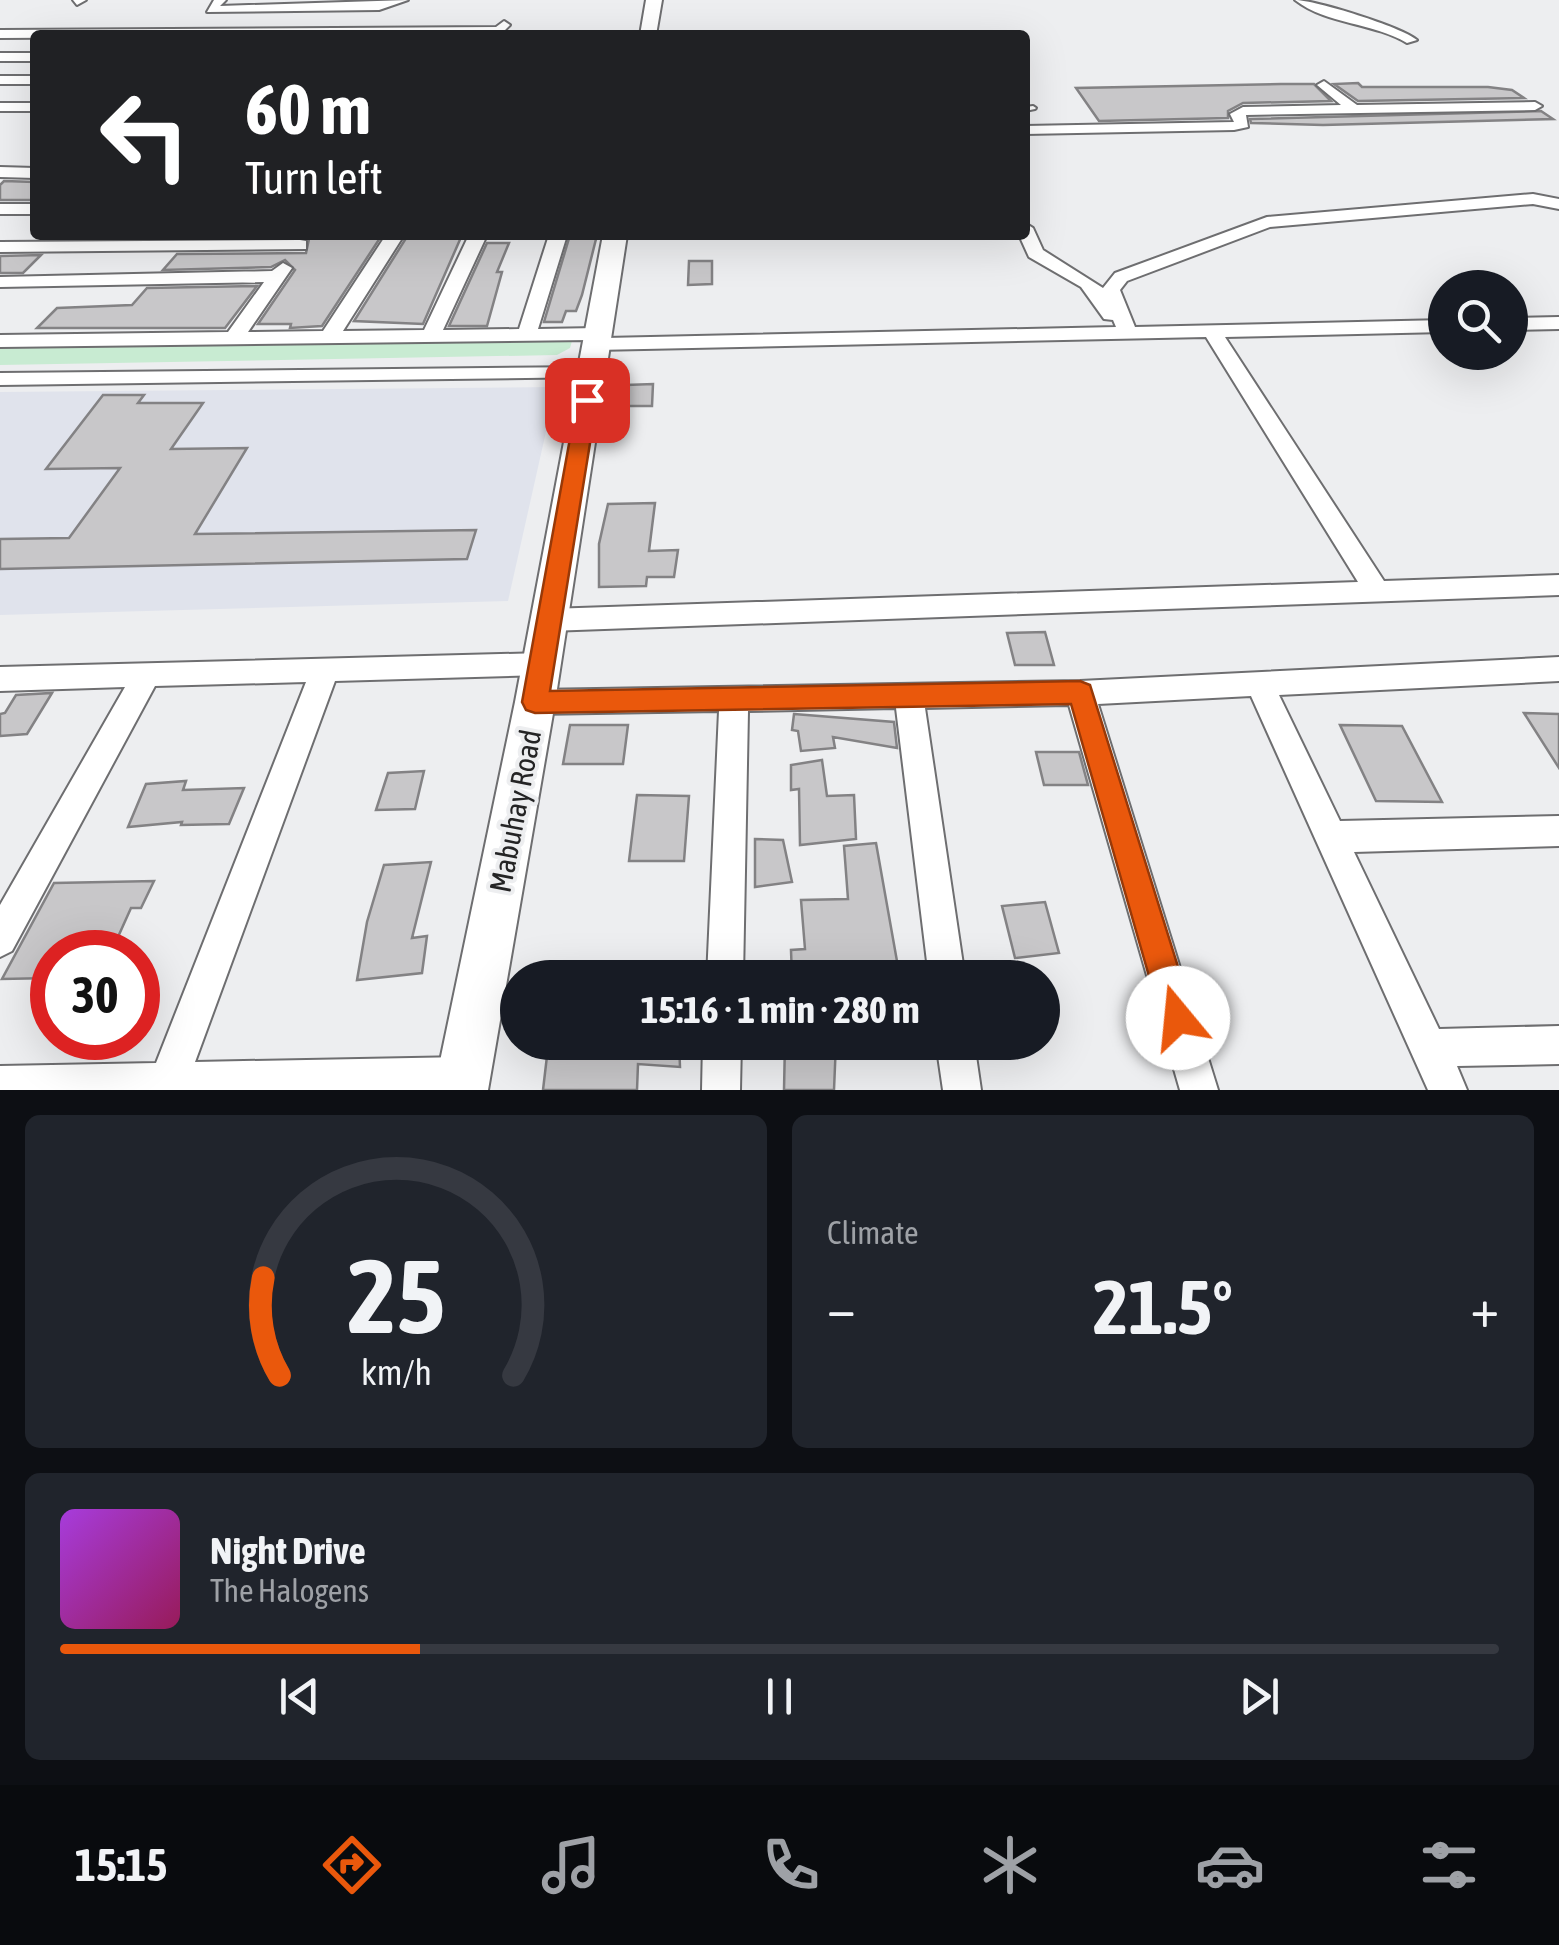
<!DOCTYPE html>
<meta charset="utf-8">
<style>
:root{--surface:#171b24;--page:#20242c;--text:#f1f3f6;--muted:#9ea1a6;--line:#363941;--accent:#ea580c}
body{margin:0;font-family:"Asap Condensed",sans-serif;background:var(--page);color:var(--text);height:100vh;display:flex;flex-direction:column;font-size:38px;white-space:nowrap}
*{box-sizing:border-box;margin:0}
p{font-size:32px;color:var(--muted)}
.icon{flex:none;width:55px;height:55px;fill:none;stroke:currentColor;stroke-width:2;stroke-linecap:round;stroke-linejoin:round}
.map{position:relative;height:1090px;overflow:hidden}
.details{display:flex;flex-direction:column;gap:25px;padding:25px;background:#0d0f14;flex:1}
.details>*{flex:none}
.banner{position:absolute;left:30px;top:30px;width:1000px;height:210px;border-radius:10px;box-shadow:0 10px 40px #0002;background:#202124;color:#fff;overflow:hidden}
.tools{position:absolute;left:1428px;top:270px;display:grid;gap:20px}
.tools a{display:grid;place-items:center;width:100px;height:100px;border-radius:50%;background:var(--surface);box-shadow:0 10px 40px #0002;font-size:50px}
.speed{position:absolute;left:30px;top:930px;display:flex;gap:20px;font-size:50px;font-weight:700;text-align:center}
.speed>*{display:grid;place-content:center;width:130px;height:130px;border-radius:50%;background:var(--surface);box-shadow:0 10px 40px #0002;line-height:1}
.speed .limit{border:15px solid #d22;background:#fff;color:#111}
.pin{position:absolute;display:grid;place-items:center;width:85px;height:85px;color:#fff;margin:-42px;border-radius:20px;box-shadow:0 5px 15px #0006}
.me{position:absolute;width:110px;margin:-55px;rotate:343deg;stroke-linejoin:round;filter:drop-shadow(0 0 8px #0008)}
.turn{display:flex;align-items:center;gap:35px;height:210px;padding:0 50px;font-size:45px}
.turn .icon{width:130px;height:130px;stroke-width:2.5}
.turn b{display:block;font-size:70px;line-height:85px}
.big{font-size:75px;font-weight:700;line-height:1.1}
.details .tile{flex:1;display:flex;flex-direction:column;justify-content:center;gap:15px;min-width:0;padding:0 35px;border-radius:15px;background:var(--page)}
.details .dial{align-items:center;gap:0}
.dial svg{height:260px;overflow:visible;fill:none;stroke:var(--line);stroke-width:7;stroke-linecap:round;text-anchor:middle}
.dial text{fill:var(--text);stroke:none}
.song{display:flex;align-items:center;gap:30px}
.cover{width:120px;height:120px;border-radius:15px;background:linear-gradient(135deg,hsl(280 70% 55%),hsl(330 70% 35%))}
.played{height:10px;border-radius:5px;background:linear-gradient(90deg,var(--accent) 25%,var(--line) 25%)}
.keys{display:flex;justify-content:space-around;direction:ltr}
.heat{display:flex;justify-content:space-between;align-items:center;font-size:55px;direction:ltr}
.details .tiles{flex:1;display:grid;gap:25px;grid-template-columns:1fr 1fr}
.tile:last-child{grid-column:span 2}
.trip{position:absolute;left:500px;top:960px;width:560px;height:100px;border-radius:50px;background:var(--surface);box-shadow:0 10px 40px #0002;font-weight:700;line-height:100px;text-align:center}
.tab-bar{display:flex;height:160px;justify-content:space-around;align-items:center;background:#090b0e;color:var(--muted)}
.tab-bar .icon{width:70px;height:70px}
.tab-bar .selected{color:var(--accent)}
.tab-bar b{font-size:45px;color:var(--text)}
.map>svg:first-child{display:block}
.built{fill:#e0e3ec}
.green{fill:#c8ebd2}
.building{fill:#c8c7c9;stroke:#838284;stroke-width:2.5}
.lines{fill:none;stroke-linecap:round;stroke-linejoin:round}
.lane-casing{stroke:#6e6e70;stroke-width:4}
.street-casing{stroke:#6e6e70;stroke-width:4}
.secondary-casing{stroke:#6e6e70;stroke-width:4}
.lane{fill:#fff;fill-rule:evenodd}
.street{fill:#fff;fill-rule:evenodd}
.secondary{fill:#fff;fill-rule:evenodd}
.route{fill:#ea580c;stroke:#983908;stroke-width:2.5}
.labels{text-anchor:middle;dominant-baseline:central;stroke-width:8;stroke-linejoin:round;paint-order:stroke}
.street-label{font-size:30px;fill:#242425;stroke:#edeef0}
</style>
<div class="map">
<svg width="1559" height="1090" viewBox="0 0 1559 1090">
<rect width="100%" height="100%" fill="#edeef0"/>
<path class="built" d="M556,387L508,601L0,615V392Z"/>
<path class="green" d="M559,337L572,341L570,348L557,355L0,365V347Z"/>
<path class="building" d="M1358,83L1362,87H1488L1512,90L1524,98L1358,101L1334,84Z
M1281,84H1314L1331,101L1243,103L1228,111V118L1099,121L1076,88Z
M1541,111L1553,119L1323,125L1251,123L1250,119Z
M4,181L35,182V200H0V185Z
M193,235H382L322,326L290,328L291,324H258L295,270L285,260L271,267L163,270L177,254L306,253L309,239Z
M408,235H462L423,324L354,321Z
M570,235H597L582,295L576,311H566L562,322H544Z
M487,243H509L497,272H502L487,326H449Z
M41,255L23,273H0V256Z
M689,261H712V284L688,285Z
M257,286L225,328H37L57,308L132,305L147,288Z
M653,384L652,406H625L626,385Z
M103,395H144L138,403H203L171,449L247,448L195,534L476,530L467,559L0,569V539L69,538L120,468L46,469Z
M655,503L649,551L678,550L674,577H647L646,586L599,587V544L608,504Z
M1045,632L1054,665H1015L1007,633Z
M52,693L27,734L0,736V714L5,713L16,695Z
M1524,713L1559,714V768Z
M794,714L894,722L897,748L833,737L835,748L801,751L798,731L792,730Z
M570,725H628L623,764H563Z
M1340,725L1402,726L1442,802L1376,801Z
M1036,752H1079L1088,785H1044Z
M822,760L827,796L854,795L856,839L800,845L799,789L791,790V765Z
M424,771L415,809L376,810L388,773Z
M186,781L183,790L244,788L229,824L181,825L182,822L128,827L146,784Z
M637,795L689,796L684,861H629Z
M755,839L783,840L792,882L755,887Z
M876,843L900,978H792L791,950L805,949L801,900L848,899L844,846Z
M431,862L412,938L427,936L422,973L357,980L367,922L384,865Z
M154,881L141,908H131L113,948L52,952V978L2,979L54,883Z
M1045,902L1059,953L1015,958L1002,906Z
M629,1042H679L680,1067L638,1064L637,1090H543L547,1056L628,1054Z
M785,1042H836L834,1090H784Z"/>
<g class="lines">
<g class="lane-casing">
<path id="lane" d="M1033,106L1036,108L1035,109L1025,111V107Z"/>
</g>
<g class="street-casing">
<path id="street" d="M73,0H86L77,5Z
M214,0H226L220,6L408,0L379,10L207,12Z
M1295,0C1315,0 1402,27 1417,40L1407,43C1372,22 1327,25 1295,0Z
M504,21L510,25L500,35L0,38V30L496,27Z
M0,53H35V61H0Z
M0,76H35V84H0Z
M1324,81L1357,105L1535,102L1542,106L1535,110L1246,115L1248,127L1234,130L1025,134V126L1234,122L1230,114L1243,107L1341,105L1317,85Z
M0,103H35V111H0Z
M0,167L35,168V178L0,177Z
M1533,194L1559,199V209L1533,204L1270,227L1127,281L1120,290L1135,327L1445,320V332L1225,337L1384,581L1559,575V595L549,631L539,627L536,620L539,613L549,609L1358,582L1206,337L596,350L589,348V340L0,347V335L228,332L264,282L0,287V277L272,271L283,263L292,268L248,332L323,331L386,235H404L343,331L424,330L469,235H487L443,330L519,329L549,235H567L538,329L598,328L605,330V338L1116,327L1113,320L1104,319L1081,287L1029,257L1019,235H1025V223L1033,228L1043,250L1103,288L1115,273L1267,217Z
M0,204H35V214H0Z
M300,240L306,241V249L0,252V242Z
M1559,317V329L1510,330V318Z
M591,367L601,373L598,377L0,385V373Z
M542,653L552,656L556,664L552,672L542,675L335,681L195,1062L464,1057L478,1062L483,1076L478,1090H0V1066L156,1063L306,682L155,686L12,951L0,957V905L125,687L0,691V667Z
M1559,657V681L1279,695L1340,821L1559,816V846L1354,852L1439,1029L1559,1026V1064L1457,1066L1467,1090H1428L1251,696L1098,704L1218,1090H1180L1069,705L925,708L965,978H929L896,708L748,711L743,978H707L719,711L535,714L525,711L520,702L525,693L535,690L1080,681Z
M703,1042H741L740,1090H702Z
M936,1042H974L981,1090H943Z"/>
</g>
<g class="secondary-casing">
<path id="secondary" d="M646,0H662L656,35H640Z
M603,235H627L555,702L488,1090H434L515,702Z"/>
</g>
<use href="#lane" class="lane"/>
<use href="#street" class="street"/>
<use href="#secondary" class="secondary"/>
</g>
<path class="route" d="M587,394L597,400L550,691L1080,681L1090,685L1194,1018L1189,1030L1178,1035L1166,1030L1161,1018L1071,704L535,713L526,710L522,702L577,400Z"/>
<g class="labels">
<g class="street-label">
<text transform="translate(515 811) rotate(-79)">Mabuhay Road</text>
</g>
</g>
</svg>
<div class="tools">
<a><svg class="icon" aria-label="search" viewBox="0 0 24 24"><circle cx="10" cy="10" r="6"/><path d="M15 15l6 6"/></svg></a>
</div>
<div class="speed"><div class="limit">30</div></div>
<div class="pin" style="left:587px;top:400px;background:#d93025"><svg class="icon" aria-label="arrive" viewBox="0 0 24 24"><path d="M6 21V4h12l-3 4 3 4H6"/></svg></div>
<svg class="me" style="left:1178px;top:1018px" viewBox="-20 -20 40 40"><circle r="19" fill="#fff"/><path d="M0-13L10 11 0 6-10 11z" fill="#ea580c"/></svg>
<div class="trip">15:16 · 1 min · 280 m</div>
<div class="banner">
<div class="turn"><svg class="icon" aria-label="left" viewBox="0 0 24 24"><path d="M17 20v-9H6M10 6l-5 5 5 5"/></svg><div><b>60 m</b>Turn left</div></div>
</div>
</div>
<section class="details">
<div class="tiles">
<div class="tile dial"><svg viewBox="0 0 100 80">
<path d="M14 69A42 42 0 1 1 86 69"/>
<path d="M14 69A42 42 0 0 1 9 39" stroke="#ea580c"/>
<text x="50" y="56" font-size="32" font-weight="700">25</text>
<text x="50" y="72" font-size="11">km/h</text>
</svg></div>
<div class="tile"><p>Climate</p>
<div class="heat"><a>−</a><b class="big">21.5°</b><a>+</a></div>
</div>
<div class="tile">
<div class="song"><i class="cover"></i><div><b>Night Drive</b><p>The Halogens</p></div></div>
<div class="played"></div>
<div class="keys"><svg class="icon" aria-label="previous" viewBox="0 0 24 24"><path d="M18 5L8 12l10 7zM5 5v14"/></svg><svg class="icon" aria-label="pause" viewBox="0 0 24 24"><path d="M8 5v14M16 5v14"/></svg><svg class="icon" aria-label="next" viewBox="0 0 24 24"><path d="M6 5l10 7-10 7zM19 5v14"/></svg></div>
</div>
</div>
</section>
<nav class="tab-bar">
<b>15:15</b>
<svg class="icon selected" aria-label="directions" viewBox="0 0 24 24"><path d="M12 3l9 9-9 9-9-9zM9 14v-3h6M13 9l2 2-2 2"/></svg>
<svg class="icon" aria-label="music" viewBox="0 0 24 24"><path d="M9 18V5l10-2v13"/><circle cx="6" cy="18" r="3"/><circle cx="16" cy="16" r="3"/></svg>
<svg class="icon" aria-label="phone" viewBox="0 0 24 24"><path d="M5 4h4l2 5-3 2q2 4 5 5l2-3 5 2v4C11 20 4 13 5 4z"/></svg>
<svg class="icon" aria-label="climate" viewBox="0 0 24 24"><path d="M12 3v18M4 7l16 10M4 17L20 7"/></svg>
<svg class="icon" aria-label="car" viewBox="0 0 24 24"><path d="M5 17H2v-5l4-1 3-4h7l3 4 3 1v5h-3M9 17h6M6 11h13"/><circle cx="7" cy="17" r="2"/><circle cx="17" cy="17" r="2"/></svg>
<svg class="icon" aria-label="filters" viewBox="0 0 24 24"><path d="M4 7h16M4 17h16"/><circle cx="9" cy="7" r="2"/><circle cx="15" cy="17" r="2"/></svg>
</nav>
